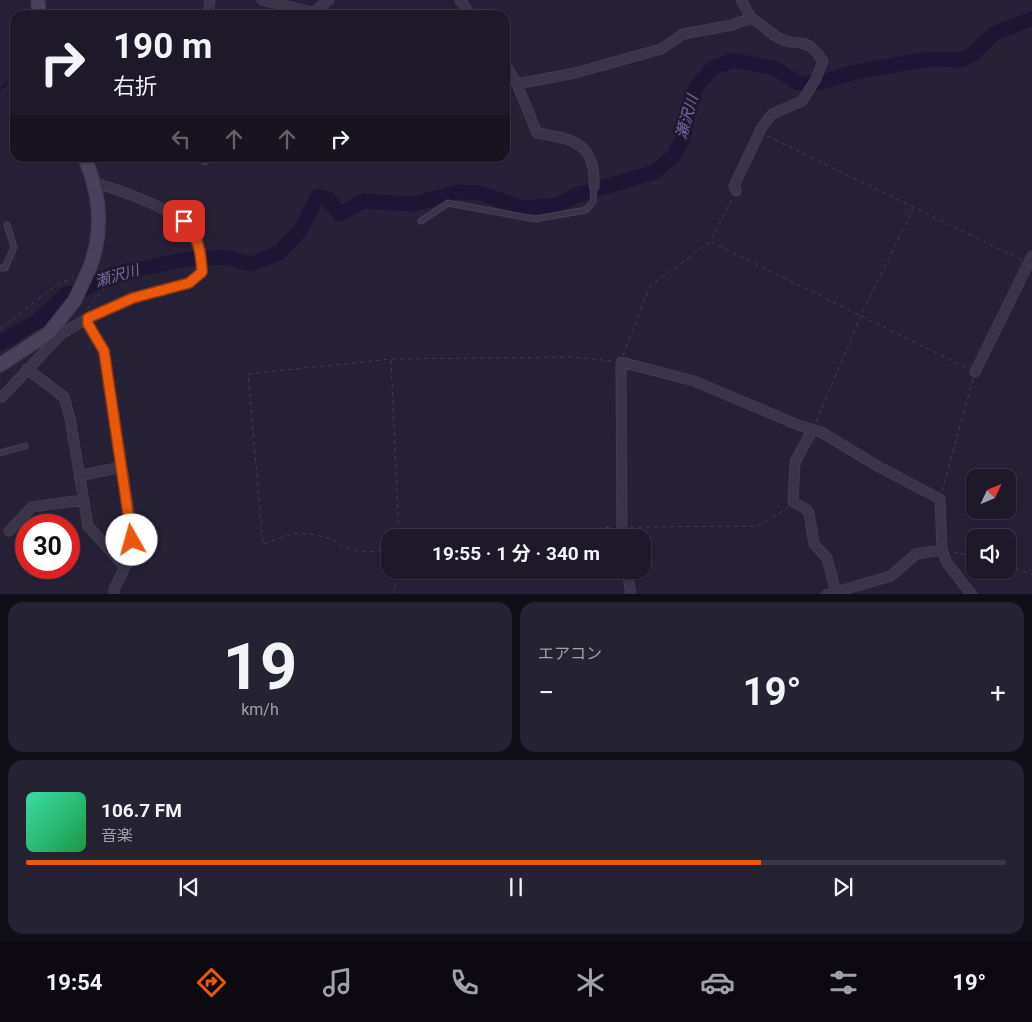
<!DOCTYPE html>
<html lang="ja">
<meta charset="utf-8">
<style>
:root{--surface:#1d1929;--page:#252231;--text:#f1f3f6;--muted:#a0a0a8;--line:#3b3846;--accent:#ea580c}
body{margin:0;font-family:Roboto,"Noto Sans JP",sans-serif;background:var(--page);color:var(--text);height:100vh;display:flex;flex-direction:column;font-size:19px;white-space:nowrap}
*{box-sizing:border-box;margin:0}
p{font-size:16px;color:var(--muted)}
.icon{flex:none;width:28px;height:28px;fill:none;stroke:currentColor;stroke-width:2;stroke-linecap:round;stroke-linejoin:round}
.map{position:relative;height:594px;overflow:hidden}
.drawer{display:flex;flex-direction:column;gap:8px;padding:8px;background:#100e17;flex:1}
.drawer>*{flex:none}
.top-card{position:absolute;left:10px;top:10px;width:500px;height:152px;border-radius:15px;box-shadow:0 1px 4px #0004,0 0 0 1px var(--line);background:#1d1929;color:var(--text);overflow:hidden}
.needle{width:32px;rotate:46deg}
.controls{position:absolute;left:966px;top:469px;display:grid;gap:10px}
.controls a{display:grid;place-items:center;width:50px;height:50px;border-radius:10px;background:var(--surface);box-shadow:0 1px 4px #0004,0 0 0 1px var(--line);font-size:25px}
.speed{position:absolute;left:15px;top:514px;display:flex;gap:10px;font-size:25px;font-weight:700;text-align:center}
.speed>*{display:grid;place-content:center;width:65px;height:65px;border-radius:50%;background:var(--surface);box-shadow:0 1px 4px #0004,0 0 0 1px var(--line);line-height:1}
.speed .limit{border:8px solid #d22;background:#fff;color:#111}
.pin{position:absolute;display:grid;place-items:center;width:42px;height:42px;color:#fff;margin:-21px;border-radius:10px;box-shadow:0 2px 8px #0006}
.me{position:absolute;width:55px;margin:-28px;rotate:353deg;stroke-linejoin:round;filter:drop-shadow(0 0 4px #0008)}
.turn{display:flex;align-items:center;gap:18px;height:105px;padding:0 20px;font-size:22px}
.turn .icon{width:65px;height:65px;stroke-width:2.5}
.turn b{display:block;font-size:35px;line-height:42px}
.lanes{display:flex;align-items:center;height:48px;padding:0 20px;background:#0003;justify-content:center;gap:25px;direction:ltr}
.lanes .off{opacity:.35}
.big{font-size:38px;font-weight:700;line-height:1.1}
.drawer .widget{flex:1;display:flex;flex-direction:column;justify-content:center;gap:8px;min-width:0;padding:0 18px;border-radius:15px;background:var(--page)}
.drawer .dial{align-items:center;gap:0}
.dial b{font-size:65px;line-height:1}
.song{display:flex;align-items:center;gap:15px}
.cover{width:60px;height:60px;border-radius:8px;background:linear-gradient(135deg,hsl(160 70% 55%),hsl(140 70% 35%))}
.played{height:5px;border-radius:2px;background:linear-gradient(90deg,var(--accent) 75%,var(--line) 75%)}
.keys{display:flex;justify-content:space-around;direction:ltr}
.heat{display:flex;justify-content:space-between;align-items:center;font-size:28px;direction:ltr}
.drawer .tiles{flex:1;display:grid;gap:8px;grid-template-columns:1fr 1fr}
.widget:last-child{grid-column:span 2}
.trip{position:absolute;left:381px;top:529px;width:270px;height:50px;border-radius:15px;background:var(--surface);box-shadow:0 1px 4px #0004,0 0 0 1px var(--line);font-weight:700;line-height:50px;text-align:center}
.tab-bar{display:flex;height:80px;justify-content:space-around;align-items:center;background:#0c0a10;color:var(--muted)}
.tab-bar .icon{width:35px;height:35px}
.tab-bar .current{color:var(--accent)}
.tab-bar b{font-size:22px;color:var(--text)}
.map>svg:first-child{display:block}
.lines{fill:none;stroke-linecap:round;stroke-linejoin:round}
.stream{stroke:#1e1534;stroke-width:2.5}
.river{stroke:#1e1534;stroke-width:15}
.lane-casing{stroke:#433d51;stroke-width:7}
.street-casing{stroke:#433d51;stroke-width:11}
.secondary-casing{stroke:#433d51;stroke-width:15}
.path{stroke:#3b4051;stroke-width:1;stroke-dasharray:4 4;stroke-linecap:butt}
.lane{stroke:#3a3448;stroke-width:4.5}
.street{stroke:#3a3448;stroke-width:9}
.secondary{stroke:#4a425a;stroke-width:12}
.secondary-bridge-casing{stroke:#433d51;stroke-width:15;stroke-linecap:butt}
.secondary-bridge{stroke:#4a425a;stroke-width:12}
.route-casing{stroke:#983908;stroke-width:12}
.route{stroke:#ea580c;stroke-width:9}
.labels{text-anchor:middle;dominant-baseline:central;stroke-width:5;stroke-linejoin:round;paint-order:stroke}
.water-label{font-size:15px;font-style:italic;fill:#7868a3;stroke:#1f1a2c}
</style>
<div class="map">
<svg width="1032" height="595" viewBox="0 0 1032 595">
<rect width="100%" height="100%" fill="#272137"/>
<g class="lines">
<path class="stream" d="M0,89L15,76"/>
<path class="river" d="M0,343L39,320L66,294L82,290L110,275L188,259L225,257L251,264L279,253L300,231L318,196L328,199L340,214L364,201L413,204L458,192L480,193L522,208L558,205L577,195L655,172L674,155L683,139L688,112L696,87L713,68L733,60L774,68L798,83H819L851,73L917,61L935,59L962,60L974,53L995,33L1032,19"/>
<g class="lane-casing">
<path id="lane" d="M421,221L448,203L535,219L586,210L593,202L594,187
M0,268H5L14,247L7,225
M0,453L25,446"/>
</g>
<g class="street-casing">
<path id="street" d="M262,0L311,12
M460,0L471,15
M208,15L210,0
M310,15L329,0
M505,64L517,84L575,73L661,49L683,34L732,25L751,18L741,0
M517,84L537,133C575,139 596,144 594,187
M205,160L206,158
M736,191L734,186L762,127L772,114L802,101L816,79L823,61C804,32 799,50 777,37C767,31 761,23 751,18
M27,369L64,397L70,418L88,526L125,567L134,555L131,525L104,351L88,324V318
M975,372L1032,256
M2,397L61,334L88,318L133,298L189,283L202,272C201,258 201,243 193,231C178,210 120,190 95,183
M813,429L795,462L793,502L806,509L809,513L814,544L827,558L836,592
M79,476L121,467
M9,531L32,507L82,500
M622,538L621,362L694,381L798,425L821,432L879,467L940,499L942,550L947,563L972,595
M627,570L631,595
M114,595V589L125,567
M826,595L891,576L916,554L942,550"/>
</g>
<g class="secondary-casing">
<path id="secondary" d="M38,0L39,15
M85,158C100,195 104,228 90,267
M0,365L49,333L75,300"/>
</g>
<path class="path" d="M767,136L1022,260
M711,242L967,368
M87,309L109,283L101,269
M0,329L56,285L73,278
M623,355L650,286L710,242L732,199
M391,360L399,538
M816,422L861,315L914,207
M942,491L973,379
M630,527L757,526L788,508
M494,538L613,527
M390,551L361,552L343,547L333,539L309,534L295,533L263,544L248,374L391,359L572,357L612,361
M953,552L975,557
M1008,566L1032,574
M394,595L397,570"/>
<use href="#lane" class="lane"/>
<use href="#street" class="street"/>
<use href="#secondary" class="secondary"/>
<g class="secondary-bridge-casing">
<path id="secondary-bridge" d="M75,300L90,267"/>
</g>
<use href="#secondary-bridge" class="secondary-bridge"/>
</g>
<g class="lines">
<g class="route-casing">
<path id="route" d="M132,540L104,351L88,324V318L133,298L189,283L202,272C201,251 198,237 184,221"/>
</g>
<use href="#route" class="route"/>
</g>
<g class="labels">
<g class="water-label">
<text transform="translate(687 117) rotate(-74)">瀬沢川</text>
<text transform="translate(117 276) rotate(-16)">瀬沢川</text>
</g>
</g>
</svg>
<div class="controls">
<a><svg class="needle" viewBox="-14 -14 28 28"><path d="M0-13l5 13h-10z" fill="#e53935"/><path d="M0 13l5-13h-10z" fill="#a0a0a8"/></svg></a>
<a><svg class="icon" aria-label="sound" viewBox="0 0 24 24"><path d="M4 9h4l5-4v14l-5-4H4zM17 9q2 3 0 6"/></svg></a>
</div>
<div class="speed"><div class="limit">30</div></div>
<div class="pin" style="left:184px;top:221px;background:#d93025"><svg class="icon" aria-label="arrive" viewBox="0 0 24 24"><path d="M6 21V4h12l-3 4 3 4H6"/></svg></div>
<svg class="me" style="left:132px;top:540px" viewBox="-20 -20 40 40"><circle r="19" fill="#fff"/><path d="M0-13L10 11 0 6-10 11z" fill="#ea580c"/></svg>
<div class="trip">19:55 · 1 分 · 340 m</div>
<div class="top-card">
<div class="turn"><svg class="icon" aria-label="right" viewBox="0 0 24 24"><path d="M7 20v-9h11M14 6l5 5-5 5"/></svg><div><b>190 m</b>右折</div></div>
<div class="lanes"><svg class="icon off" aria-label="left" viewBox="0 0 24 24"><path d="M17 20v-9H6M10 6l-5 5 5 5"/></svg><svg class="icon off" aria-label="ahead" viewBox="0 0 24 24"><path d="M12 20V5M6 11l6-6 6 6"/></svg><svg class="icon off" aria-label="ahead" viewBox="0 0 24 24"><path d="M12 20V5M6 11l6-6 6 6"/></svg><svg class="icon" aria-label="right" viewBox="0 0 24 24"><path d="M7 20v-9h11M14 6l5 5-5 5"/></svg></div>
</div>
</div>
<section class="drawer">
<div class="tiles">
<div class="widget dial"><b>19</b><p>km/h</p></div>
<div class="widget"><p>エアコン</p>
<div class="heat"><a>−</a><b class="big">19°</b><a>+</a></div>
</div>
<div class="widget">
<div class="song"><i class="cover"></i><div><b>106.7 FM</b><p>音楽</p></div></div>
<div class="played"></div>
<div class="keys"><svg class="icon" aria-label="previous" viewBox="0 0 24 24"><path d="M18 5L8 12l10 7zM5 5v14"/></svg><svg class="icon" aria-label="pause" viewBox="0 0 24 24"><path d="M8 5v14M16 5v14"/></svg><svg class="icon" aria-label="next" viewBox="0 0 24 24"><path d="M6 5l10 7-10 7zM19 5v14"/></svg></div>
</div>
</div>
</section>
<nav class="tab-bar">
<b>19:54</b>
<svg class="icon current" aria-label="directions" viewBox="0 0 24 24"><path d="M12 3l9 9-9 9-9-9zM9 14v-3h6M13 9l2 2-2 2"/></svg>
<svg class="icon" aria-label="music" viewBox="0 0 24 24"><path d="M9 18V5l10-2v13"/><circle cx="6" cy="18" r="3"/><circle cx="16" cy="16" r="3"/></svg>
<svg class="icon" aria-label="phone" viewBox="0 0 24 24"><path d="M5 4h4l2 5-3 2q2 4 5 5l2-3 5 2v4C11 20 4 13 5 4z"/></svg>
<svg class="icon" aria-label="climate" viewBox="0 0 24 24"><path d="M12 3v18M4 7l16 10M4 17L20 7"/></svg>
<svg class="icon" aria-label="car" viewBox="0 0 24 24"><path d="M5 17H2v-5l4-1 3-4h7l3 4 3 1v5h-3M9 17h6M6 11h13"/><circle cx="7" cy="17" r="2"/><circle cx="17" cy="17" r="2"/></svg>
<svg class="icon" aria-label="filters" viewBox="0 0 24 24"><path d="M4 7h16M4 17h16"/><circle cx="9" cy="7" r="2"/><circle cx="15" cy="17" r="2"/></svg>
<b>19°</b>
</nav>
